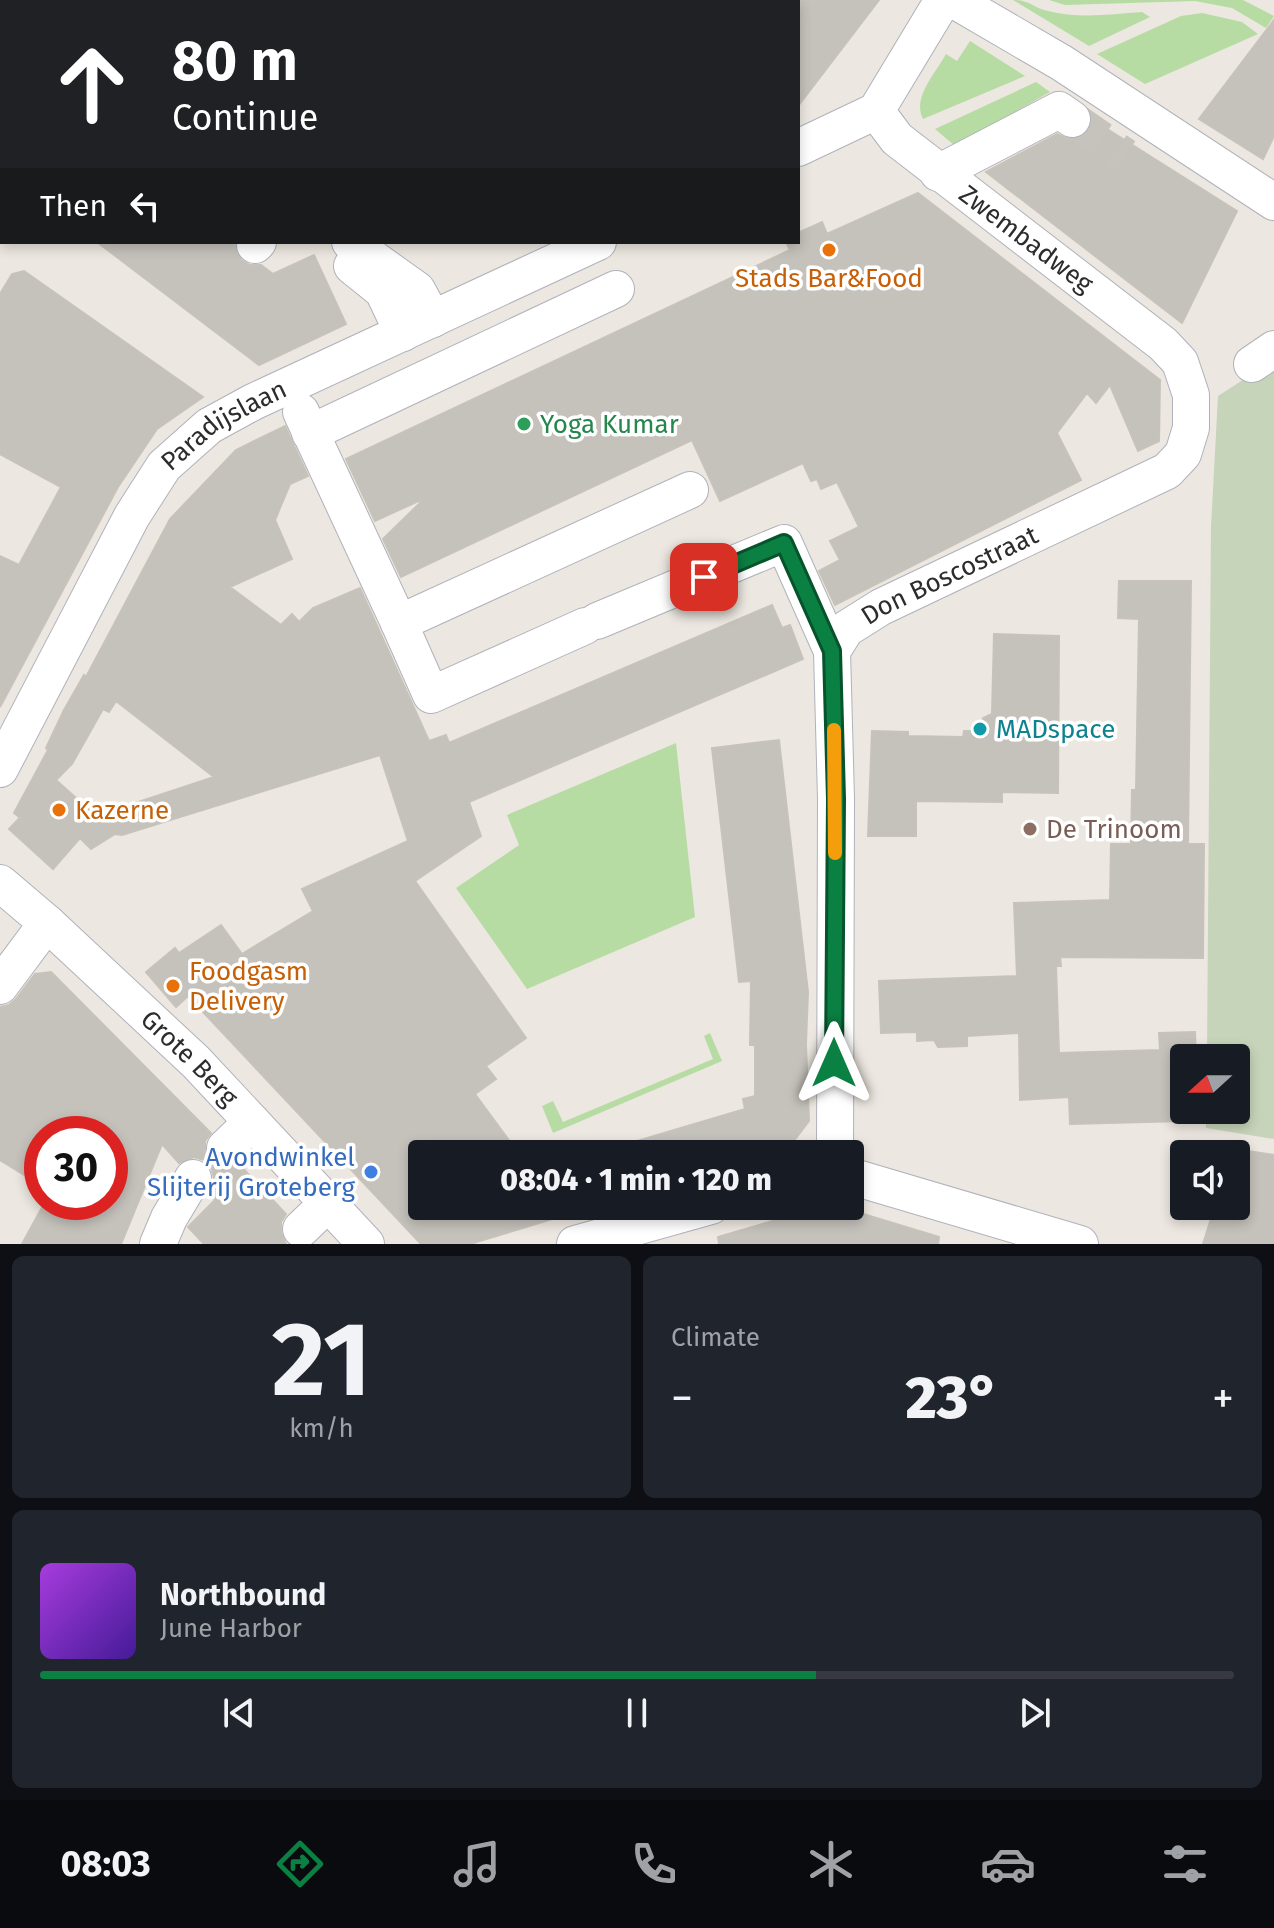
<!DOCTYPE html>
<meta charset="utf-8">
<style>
:root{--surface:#171b24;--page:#20242c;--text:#f1f3f6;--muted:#9ea1a6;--line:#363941;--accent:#0b8043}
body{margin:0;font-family:"Fira Sans",sans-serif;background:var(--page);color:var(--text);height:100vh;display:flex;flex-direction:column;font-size:30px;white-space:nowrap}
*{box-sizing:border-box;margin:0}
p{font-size:26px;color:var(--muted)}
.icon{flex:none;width:44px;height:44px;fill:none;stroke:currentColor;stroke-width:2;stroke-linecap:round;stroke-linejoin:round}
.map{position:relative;height:1244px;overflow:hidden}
.details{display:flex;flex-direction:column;gap:12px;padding:12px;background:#0d0f14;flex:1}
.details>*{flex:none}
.hud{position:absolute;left:0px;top:0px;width:800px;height:244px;box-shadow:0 4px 12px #0003;background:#202124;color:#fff;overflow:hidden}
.needle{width:52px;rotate:249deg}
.tools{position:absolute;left:1170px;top:1044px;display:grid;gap:16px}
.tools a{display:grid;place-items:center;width:80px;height:80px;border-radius:8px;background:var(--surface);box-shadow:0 4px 12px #0003;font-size:40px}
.speed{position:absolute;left:24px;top:1116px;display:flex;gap:16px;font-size:40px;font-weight:700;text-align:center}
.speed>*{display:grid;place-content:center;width:104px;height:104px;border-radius:50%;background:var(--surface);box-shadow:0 4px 12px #0003;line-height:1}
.speed .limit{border:12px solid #d22;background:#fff;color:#111}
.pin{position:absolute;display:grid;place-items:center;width:68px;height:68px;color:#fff;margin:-34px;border-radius:16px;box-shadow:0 4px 12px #0006}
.me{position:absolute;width:88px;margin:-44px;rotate:0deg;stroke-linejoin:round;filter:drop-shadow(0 0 6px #0008)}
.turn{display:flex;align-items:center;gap:28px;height:168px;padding:0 40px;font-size:36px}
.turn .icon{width:104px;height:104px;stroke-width:2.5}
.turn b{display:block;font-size:56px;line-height:68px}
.then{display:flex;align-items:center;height:76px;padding:0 40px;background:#0003;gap:16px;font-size:30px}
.big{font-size:60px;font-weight:800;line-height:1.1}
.details .card{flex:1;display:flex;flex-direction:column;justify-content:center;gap:12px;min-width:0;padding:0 28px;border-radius:12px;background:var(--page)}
.details .dial{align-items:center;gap:0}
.dial b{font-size:104px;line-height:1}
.song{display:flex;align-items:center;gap:24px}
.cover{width:96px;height:96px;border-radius:12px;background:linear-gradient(135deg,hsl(280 70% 55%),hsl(260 70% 35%))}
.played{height:8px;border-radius:4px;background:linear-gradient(90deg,var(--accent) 65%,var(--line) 65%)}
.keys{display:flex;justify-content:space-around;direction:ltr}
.heat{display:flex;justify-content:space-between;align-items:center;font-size:44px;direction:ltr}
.details .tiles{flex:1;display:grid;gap:12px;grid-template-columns:1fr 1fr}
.card:last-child{grid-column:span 2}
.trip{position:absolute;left:408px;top:1140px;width:456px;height:80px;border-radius:8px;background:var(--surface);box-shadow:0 4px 12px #0003;font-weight:800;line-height:80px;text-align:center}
.tabs{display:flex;height:128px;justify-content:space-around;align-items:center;background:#090b0e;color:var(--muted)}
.tabs .icon{width:56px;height:56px}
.tabs .active{color:var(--accent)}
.tabs b{font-size:36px;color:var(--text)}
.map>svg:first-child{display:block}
.green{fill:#b6dca3}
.cemetery{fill:#c6d4b9}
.building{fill:#c5c1bb;stroke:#c7c3ba;stroke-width:2;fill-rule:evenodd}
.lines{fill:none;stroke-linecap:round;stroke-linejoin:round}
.minor-tunnel{stroke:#c6c2bc;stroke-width:36;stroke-dasharray:36 18;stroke-linecap:butt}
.minor-casing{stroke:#b0b2bb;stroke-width:38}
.minor{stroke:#fff;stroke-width:36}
.route-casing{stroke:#07532c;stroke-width:20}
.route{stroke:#0b8043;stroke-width:14}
.slow{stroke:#f59e0b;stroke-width:14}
.food-dot{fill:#e8710a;stroke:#fff;stroke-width:3}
.leisure-dot{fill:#2e9e5b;stroke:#fff;stroke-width:3}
.culture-dot{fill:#0f9aa8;stroke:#fff;stroke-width:3}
.education-dot{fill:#8d6e63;stroke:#fff;stroke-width:3}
.shop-dot{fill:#3f7fe0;stroke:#fff;stroke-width:3}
.labels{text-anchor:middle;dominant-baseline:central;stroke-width:7;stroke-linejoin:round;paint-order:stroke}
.street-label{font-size:26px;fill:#2c2c2c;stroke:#fff}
.food-label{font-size:26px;fill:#c56008;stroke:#fff;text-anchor:start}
.leisure-label{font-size:26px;fill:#27864d;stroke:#fff;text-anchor:start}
.culture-label{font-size:26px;fill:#0d838f;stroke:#fff;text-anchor:start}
.education-label{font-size:26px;fill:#785e54;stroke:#fff;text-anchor:start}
.shop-label{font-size:26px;fill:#366cbe;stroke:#fff;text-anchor:end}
</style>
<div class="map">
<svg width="1274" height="1244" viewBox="0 0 1274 1244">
<rect width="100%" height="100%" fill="#ece7e0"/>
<path class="green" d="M1013,0C1030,0 1033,8 1048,11C1078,19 1112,14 1142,12L1150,17L1089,46Z
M1049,0H1243L1274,16L1266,28L1232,8L1195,1L1065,5Z
M1202,13L1242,22L1258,34L1145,84L1097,54L1181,16Z
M970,41L1025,76L923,119C912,98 935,74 946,54L957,61Z
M1036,82L1050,92L955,146L935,129Z
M676,743L695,917L527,989L456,888L519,845L507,815Z
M710,1033L722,1061L553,1133L542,1106L553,1101L563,1122L713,1059L704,1036Z"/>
<path class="cemetery" d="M1274,360V1139L1206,1128V1110H1236V1058H1207L1211,527L1218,396Z"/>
<path class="building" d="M798,0H879L798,106Z
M1274,20V136L1263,159L1199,119Z
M1093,120L1237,211L1182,323L986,172L1057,134L1070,140L1082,138L1090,130Z
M918,193L1160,380L1159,441L1138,451L1110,385L1096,403L1087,393L1057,433L1081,480L835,605L819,571L840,560L830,541L859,527L837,482L821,489L817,479L811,481L803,463L720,501L692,440L401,577L383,539L425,498L375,521L346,459L790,250L786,242H798V233L822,222L827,234Z
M97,242H231L235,245L241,260L250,265H261L273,274L314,255L346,324L259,365Z
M24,271L203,397L157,429L118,487L0,707V556L19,565L61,487L0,454V294L12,274Z
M285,426L308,476L290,484L275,520L292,559L230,587L281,625L292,614L299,622L313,608L360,588L429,741L446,735L449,743L772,605L782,628L790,625L803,659L469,802L481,836L415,881L526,1038L486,1066L496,1079L475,1094L519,1154H422V1206H571L572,1213L470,1244H421L188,996L176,1007L146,972L175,948L179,953L221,925L242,954L313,911L302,889L408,841L380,755L122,835L115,834L91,849L80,838L53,869L9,829L35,802L19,817L14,813L48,750L46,748L64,710L84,675L86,677L170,519L236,450ZM116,701L214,777L96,816L56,780L72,764L103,709L109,712Z
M1119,581H1191L1188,844H1204L1203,958L1060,957L1061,966H1056L1059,1053L1160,1050L1159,1033L1195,1032L1196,1058H1184V1121L1070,1124L1069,1097L1020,1100L1019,1033L967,1036V1046L938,1047L934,1040L917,1041V1032L881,1033L879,981L1017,976L1014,903L1110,900L1111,844H1131L1132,790H1136L1139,619L1118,618Z
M994,634L1059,636L1058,793L1002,792V802L916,801V836H868L872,731L908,732V736L963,737L964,731H985L983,718L992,714Z
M779,740L808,992L806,1044L809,1121L784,1154H618L617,1147L745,1109L743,1099L755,1096V1045H750L751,981L739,982L712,748Z
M51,972L211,1133L205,1141V1152L210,1163L220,1168H229L239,1164L286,1214L281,1222V1233L286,1244H204L188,1227L215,1200L208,1194L214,1179L212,1169L204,1160L194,1157L179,1163L162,1144L121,1244H22L45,1202H110V1134H42V1186L0,1160V1007L9,1005L16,999L35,974Z
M1236,1149L1274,1155V1244H1203L1215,1206H1236Z
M824,1206L860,1213L939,1237L938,1244H719L718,1237Z"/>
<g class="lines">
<path class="minor-tunnel" d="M1072,119L1125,156"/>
<g class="minor-casing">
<g id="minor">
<path d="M68,0L71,2"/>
<path d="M954,0L1062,63L1274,202"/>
<path d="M136,2L137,0"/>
<path d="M798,148L876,111L943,0"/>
<path d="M938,173L1059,110L1072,119"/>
<path d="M0,206L2,203"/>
<path d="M350,242L417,290L433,319"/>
<path d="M255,245L258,242"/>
<path d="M352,266L383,291L403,333"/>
<path d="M1252,364L1274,349"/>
<path d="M301,412L399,623"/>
<path d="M310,433L616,289"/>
<path d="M597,621L784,543L832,651"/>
<path d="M585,626L431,695L399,623L690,490"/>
<path id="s1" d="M0,769L132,516L164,466L209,426L253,402L598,242"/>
<path id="s2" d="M0,883L47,923L196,1062L366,1244"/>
<path d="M0,986L47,923"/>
<path d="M225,1148L252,1122"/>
<path id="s3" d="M835,1154L836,799L832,651L846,629L881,607L1167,471L1183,454L1191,428V395L1180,362L1163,344L897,139L876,111"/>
<path d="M850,1176L1080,1244"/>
<path d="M301,1229L328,1203"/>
<path d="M158,1244L169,1218L193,1178"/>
<path d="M575,1244L711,1206"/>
</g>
</g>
<use href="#minor" class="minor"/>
</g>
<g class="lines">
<g class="route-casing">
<path id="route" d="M704,577L784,543L832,651L836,799L834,1063"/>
</g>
<use href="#route" class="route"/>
<path class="slow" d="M834,730L835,853"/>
</g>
<g class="food-dot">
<circle cx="829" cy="250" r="8"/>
<circle cx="59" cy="810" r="8"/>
<circle cx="173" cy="986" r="8"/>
</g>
<circle class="leisure-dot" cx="524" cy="424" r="8"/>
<circle class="culture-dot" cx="980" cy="729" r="8"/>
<circle class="education-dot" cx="1030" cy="829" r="8"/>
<circle class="shop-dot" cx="371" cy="1172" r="8"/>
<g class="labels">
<g class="street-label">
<text transform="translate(1026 239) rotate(37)">Zwembadweg</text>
<text stroke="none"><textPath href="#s1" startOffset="418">Paradijslaan</textPath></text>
<text stroke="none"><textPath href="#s3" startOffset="646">Don Boscostraat</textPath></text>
<text stroke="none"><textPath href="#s2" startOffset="258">Grote Berg</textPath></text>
</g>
<g class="food-label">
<text x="829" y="278" text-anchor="middle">Stads Bar&amp;Food</text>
<text x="75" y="810">Kazerne</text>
<text x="189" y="971">Foodgasm<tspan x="189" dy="30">Delivery</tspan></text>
</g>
<g class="leisure-label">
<text x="540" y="424">Yoga Kumar</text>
</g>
<g class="culture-label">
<text x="996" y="729">MADspace</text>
</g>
<g class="education-label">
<text x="1046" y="829">De Trinoom</text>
</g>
<g class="shop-label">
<text x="355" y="1157">Avondwinkel<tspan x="355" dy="30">Slijterij Groteberg</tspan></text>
</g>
</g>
</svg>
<div class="tools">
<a><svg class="needle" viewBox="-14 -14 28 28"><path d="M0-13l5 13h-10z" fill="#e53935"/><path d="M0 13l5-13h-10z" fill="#9ea1a6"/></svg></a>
<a><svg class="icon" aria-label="sound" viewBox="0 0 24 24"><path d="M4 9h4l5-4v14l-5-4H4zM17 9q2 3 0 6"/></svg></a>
</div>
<div class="speed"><div class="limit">30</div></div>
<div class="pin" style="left:704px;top:577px;background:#d93025"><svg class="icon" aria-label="arrive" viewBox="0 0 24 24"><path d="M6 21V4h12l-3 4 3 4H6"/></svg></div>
<svg class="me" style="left:834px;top:1063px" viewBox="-20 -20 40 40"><path d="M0-17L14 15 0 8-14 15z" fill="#0b8043" stroke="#fff" stroke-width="4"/></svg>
<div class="trip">08:04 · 1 min · 120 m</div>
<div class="hud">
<div class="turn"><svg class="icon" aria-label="ahead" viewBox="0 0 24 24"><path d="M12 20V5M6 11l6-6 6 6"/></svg><div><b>80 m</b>Continue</div></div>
<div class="then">Then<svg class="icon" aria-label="left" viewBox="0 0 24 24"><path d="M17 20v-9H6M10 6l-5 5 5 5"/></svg></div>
</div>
</div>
<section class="details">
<div class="tiles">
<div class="card dial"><b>21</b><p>km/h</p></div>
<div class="card"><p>Climate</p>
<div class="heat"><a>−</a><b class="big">23°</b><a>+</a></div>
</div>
<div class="card">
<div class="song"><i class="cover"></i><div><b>Northbound</b><p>June Harbor</p></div></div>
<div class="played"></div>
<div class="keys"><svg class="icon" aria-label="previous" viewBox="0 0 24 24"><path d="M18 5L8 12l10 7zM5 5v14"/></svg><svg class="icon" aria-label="pause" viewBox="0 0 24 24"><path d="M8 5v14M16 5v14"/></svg><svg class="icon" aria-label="next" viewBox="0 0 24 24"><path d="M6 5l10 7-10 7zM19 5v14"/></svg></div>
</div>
</div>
</section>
<nav class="tabs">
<b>08:03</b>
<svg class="icon active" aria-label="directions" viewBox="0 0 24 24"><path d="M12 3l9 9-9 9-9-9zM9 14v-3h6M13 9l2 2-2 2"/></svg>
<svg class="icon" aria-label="music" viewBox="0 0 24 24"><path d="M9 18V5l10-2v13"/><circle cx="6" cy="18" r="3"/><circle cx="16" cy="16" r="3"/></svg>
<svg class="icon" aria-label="phone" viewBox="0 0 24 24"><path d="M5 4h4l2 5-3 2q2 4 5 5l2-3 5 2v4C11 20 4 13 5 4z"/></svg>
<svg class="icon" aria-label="climate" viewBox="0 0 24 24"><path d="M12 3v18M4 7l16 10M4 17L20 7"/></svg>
<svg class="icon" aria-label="car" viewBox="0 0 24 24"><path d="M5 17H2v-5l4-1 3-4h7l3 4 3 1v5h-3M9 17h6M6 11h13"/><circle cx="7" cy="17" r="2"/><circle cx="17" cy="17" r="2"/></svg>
<svg class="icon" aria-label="filters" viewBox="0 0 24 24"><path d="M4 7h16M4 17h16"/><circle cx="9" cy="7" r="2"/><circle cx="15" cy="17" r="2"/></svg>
</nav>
